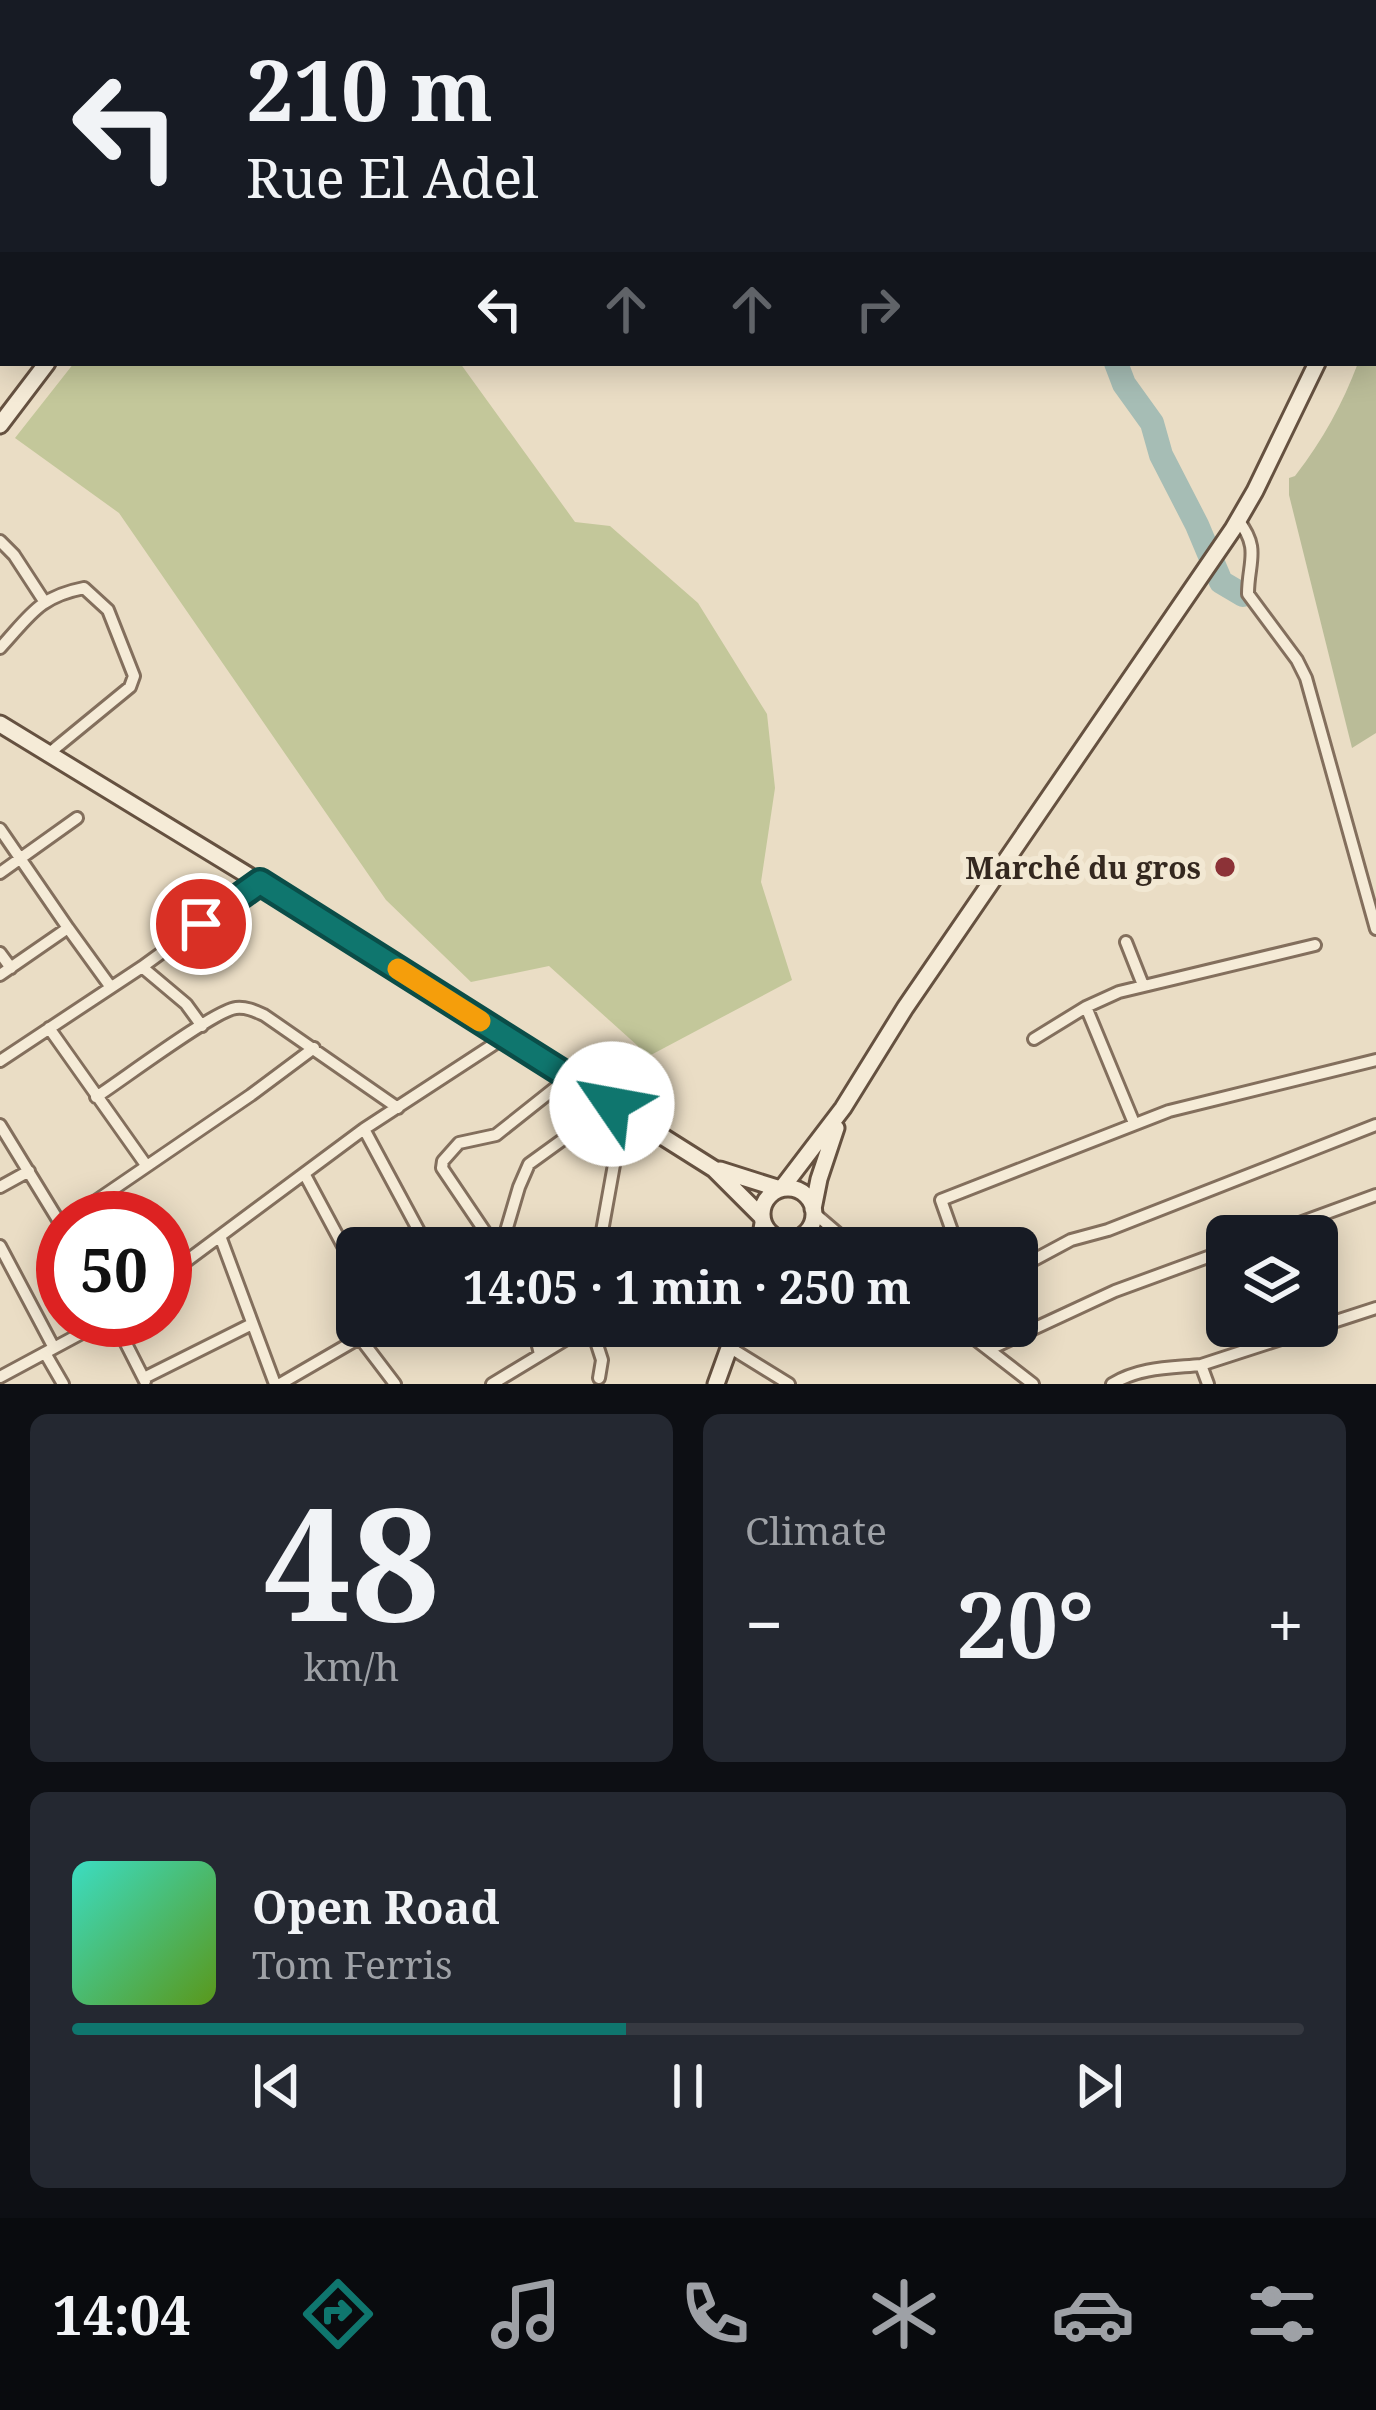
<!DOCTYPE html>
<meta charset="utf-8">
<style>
:root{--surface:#171b24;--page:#242831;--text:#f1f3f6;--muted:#9ea1a6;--line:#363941;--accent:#0f766e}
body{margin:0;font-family:"Noto Serif",serif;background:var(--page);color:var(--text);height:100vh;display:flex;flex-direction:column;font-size:45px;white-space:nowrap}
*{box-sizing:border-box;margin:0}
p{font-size:39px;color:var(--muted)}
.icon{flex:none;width:66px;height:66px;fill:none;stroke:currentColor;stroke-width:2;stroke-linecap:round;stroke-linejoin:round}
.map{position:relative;height:1384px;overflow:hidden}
.side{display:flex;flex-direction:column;gap:30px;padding:30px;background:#0d0f14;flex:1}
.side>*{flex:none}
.hud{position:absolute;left:0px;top:0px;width:1377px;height:366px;box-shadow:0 6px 30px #0003;background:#171b24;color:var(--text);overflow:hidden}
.controls{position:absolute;left:1206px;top:1215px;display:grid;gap:24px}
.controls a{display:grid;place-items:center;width:132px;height:132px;border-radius:18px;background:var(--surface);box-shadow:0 6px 30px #0003;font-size:60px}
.speed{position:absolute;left:36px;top:1191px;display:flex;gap:24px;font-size:60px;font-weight:700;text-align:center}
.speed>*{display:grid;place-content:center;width:156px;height:156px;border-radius:50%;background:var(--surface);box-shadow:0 6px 30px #0003;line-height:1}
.speed .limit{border:18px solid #d22;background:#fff;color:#111}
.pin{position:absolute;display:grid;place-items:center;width:102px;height:102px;color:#fff;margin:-51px;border:6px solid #fff;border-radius:50%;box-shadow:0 3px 12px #0007}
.me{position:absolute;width:132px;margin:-66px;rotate:303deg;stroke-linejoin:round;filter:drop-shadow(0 0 9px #0008)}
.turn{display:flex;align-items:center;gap:42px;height:252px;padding:0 48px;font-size:54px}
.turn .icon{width:156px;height:156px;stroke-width:2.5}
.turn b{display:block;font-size:84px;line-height:102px}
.lanes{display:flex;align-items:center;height:114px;padding:0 48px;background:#0003;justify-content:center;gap:60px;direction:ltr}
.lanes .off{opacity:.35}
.big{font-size:90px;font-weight:700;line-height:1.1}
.side .tile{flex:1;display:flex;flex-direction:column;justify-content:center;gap:18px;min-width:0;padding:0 42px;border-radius:18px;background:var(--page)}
.side .dial{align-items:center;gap:0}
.dial b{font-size:156px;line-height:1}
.song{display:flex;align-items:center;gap:36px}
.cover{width:144px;height:144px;border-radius:18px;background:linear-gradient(135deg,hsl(170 70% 55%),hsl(90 70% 35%))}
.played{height:12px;border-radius:6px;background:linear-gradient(90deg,var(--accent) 45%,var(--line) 45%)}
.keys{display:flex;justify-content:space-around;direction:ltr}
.heat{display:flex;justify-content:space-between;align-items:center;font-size:66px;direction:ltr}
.side .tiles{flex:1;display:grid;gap:30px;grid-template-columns:1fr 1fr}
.tile:last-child{grid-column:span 2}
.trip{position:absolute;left:336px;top:1227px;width:702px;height:120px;border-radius:18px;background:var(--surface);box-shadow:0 6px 30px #0003;font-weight:700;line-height:120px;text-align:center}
.tab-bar{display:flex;height:192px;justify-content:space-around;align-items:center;background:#090b0e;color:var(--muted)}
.tab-bar .icon{width:84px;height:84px}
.tab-bar .current{color:var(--accent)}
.tab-bar b{font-size:54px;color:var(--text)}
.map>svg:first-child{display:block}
.green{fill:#c3c79a}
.cemetery{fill:#babc98}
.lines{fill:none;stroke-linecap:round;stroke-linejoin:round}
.river{stroke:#a6bdb5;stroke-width:24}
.minor-casing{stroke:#836f5d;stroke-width:16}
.secondary-casing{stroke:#655140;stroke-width:21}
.minor{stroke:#f5ebd7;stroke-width:10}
.secondary{stroke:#f5ebd7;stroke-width:15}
.route-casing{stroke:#0a4d48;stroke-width:30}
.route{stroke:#0f766e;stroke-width:21}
.slow{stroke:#f59e0b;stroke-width:21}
.poi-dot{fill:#8c3237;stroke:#f2e8d3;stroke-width:4.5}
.labels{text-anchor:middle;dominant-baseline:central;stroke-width:12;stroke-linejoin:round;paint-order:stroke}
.poi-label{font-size:30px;font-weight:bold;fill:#34281f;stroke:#f2e8d3;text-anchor:end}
</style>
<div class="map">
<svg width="1376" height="1384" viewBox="0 0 1376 1384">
<rect width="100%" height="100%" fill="#eaddc5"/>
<path class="green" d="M74,363H460L575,522L610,526L698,603L767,714L775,788L761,882L792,980L649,1056L549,966L471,982L386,900L119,513L15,438Z"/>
<path class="cemetery" d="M1376,314V733L1352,748L1289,495V478L1295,476C1323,440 1343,403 1358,363H1374Z"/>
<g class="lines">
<path class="river" d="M1116,363L1124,384L1152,423L1161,455L1197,525L1221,582L1243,595"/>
<g class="minor-casing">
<path id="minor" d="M38,0L40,3
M147,0V3
M657,0V3
M202,3L205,0
M1238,520C1261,549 1248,562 1248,594L1297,660L1306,678L1376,929
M0,541L14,555L44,601
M0,648C30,616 38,597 84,588L108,610L134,676L130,687L47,755
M0,829L68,928
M0,873L77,818
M1126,942L1143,985
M0,953L11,968
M142,967L186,1004L202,1026
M0,975L68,928L110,986
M1086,1007L1134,1123
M49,1028L146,1165
M1034,1039L1086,1007L1119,992L1315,945
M0,1061L142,967L259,882
M96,1097C121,1081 215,1010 236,1008C247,1007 255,1011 264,1015L398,1108
M0,1125L63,1228
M364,1129L428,1248
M305,1175L357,1272
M0,1187L29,1171
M813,1212L855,1248
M71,1218L251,1095L314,1048
M220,1236L275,1384
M800,1236L840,1248
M1264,1236L1376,1195
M0,1246L54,1348
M496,1248L442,1168L443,1161L459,1143L496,1135L569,1077
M501,1248L519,1187L529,1164L612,1104
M599,1248L617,1148L634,1118
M958,1248L941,1200L1169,1111L1376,1060
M1017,1269L1071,1240L1108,1230L1376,1125
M165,1277L364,1129L505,1037
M114,1320L145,1381
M533,1326L540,1354
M591,1326L602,1360L599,1378
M958,1326L1033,1384
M991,1326L1000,1344
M360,1338L395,1384
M729,1347L789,1384
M990,1349L1115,1291L1227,1250
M45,1353L63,1384
M1201,1365L1376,1308
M0,1377L106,1320
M144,1378L252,1324
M280,1384L380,1326
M492,1384L588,1326
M1112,1384C1140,1367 1170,1368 1201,1365L1208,1384"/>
</g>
<g class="secondary-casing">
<path id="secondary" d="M428,3L433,0
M1374,230L1376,225
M0,425L47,363
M0,724L259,882L714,1169L762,1217
M720,1170L780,1189
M782,1188L843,1108L905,1008L1233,529L1255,491L1317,363
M762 1214a26 26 0 1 1 52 0a26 26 0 1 1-52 0Z
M813,1209L819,1179L836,1128
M759,1248L763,1223
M716,1384L737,1326"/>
</g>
<use href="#minor" class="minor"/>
<use href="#secondary" class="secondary"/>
</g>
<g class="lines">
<g class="route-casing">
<path id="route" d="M201,924L260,882L612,1104"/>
</g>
<use href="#route" class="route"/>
<path class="slow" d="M398,969L480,1021"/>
</g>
<circle class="poi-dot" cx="1225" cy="867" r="12"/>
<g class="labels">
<g class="poi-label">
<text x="1201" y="867">Marché du gros</text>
</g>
</g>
</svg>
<div class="controls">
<a><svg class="icon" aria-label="layers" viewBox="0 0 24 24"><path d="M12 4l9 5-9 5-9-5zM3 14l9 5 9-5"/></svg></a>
</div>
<div class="speed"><div class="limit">50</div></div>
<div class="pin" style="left:201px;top:924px;background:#d93025"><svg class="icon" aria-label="arrive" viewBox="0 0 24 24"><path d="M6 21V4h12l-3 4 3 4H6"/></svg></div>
<svg class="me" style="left:612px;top:1104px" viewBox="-20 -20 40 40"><circle r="19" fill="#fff"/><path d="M0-13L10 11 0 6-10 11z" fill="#0f766e"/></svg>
<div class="trip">14:05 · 1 min · 250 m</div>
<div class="hud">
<div class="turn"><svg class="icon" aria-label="left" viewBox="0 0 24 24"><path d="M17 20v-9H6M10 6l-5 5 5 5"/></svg><div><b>210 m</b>Rue El Adel</div></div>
<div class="lanes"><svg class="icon" aria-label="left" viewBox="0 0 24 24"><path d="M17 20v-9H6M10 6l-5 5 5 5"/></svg><svg class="icon off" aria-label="ahead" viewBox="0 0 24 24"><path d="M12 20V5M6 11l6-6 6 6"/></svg><svg class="icon off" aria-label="ahead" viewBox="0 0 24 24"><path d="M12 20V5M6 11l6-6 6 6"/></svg><svg class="icon off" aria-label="right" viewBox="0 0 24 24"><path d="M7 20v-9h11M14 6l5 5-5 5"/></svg></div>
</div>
</div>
<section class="side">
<div class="tiles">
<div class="tile dial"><b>48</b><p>km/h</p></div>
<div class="tile"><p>Climate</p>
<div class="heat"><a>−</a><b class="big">20°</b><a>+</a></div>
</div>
<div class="tile">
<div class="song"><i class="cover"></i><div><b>Open Road</b><p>Tom Ferris</p></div></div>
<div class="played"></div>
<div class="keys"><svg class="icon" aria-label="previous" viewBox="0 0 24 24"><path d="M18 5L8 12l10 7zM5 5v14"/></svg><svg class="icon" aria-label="pause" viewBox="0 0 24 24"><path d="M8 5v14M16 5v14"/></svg><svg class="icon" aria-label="next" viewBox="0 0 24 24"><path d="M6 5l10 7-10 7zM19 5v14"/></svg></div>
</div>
</div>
</section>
<nav class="tab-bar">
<b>14:04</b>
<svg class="icon current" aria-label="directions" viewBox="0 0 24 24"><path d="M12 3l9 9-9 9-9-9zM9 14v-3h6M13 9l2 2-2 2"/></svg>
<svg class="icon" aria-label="music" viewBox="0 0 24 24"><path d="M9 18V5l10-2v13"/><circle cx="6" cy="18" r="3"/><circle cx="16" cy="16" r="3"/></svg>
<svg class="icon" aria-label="phone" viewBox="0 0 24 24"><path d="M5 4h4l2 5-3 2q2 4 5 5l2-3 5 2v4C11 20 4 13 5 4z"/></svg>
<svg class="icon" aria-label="climate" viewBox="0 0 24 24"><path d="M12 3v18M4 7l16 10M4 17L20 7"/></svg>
<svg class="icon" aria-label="car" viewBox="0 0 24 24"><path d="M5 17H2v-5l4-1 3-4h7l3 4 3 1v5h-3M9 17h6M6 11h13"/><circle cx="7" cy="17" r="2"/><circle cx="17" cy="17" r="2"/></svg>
<svg class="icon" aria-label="filters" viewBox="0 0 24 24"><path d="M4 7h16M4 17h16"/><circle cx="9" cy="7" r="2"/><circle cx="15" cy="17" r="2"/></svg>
</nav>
